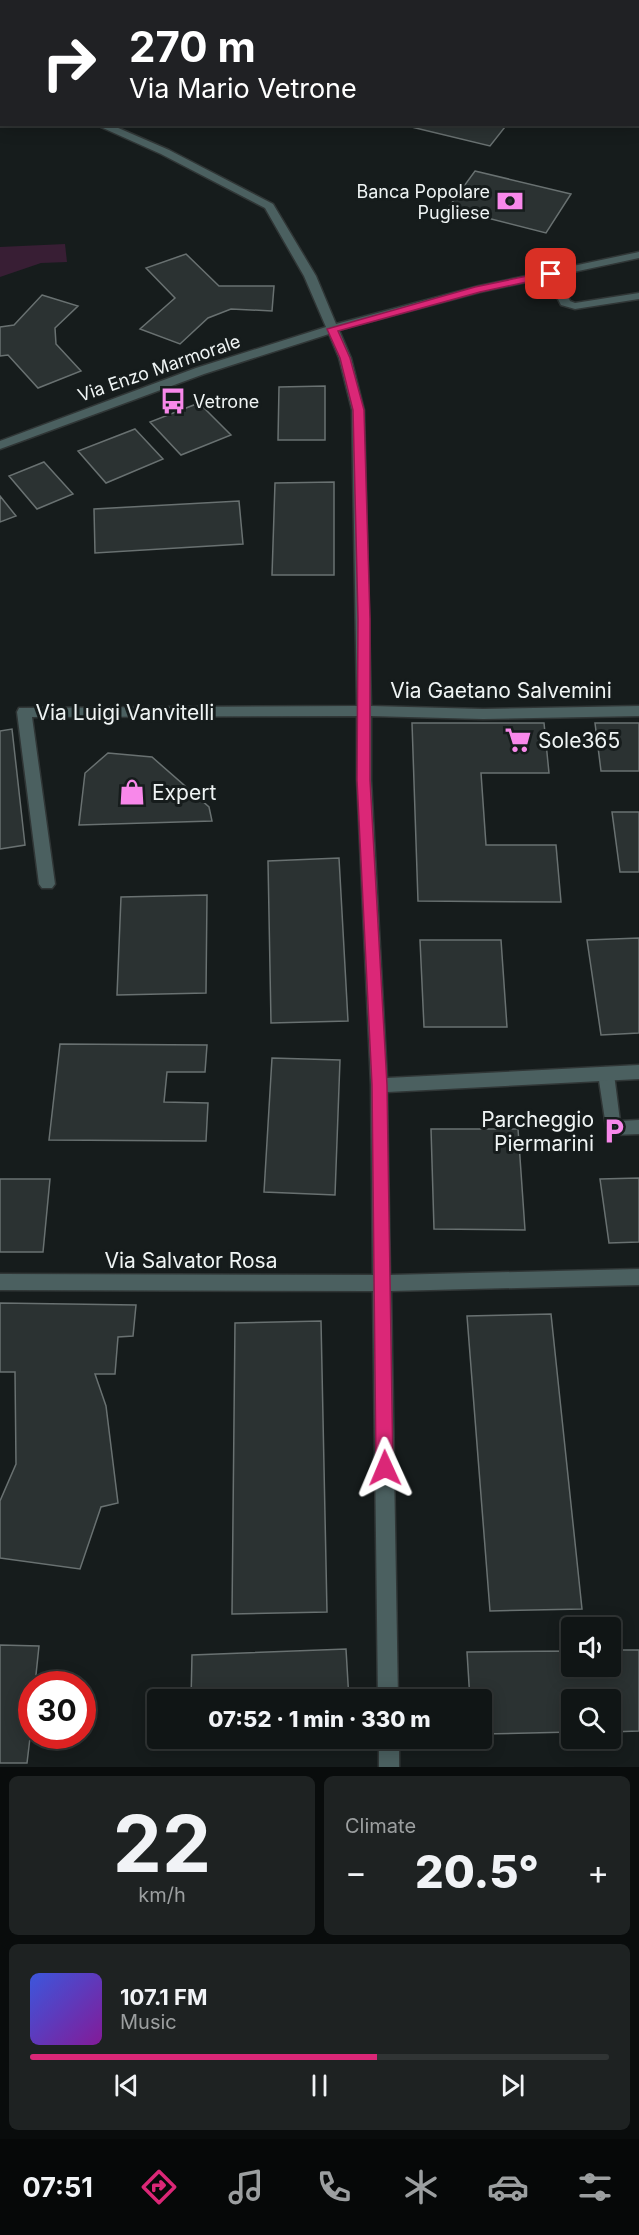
<!DOCTYPE html>
<meta charset="utf-8">
<style>
:root{--surface:#101515;--page:#1e2222;--text:#f1f3f6;--muted:#9c9fa0;--line:#303434;--accent:#db2777}
body{margin:0;font-family:Inter,sans-serif;background:var(--page);color:var(--text);height:100vh;display:flex;flex-direction:column;font-size:22px;white-space:nowrap}
*{box-sizing:border-box;margin:0}
p{font-size:20px;color:var(--muted)}
.icon{flex:none;width:33px;height:33px;fill:none;stroke:currentColor;stroke-width:2;stroke-linecap:round;stroke-linejoin:round}
.map{position:relative;height:1767px;overflow:hidden}
.details{display:flex;flex-direction:column;gap:9px;padding:9px;background:#090c0c;flex:1}
.details>*{flex:none}
.banner{position:absolute;left:0px;top:0px;width:639px;height:126px;box-shadow:0 3px 15px #0003,0 0 0 2px var(--line);background:#202124;color:#fff;overflow:hidden}
.tools{position:absolute;left:561px;top:1617px;display:grid;gap:12px}
.tools a{display:grid;place-items:center;width:60px;height:60px;border-radius:6px;background:var(--surface);box-shadow:0 3px 15px #0003,0 0 0 2px var(--line);font-size:30px}
.speed{position:absolute;left:18px;top:1671px;display:flex;gap:12px;font-size:30px;font-weight:700;text-align:center}
.speed>*{display:grid;place-content:center;width:78px;height:78px;border-radius:50%;background:var(--surface);box-shadow:0 3px 15px #0003,0 0 0 2px var(--line);line-height:1}
.speed .limit{border:9px solid #d22;background:#fff;color:#111}
.pin{position:absolute;display:grid;place-items:center;width:51px;height:51px;color:#fff;margin:-26px;border-radius:12px;box-shadow:0 3px 9px #0006}
.me{position:absolute;width:66px;margin:-33px;rotate:359deg;stroke-linejoin:round;filter:drop-shadow(0 0 4px #0008)}
.turn{display:flex;align-items:center;gap:21px;height:126px;padding:0 30px;font-size:27px}
.turn .icon{width:78px;height:78px;stroke-width:2.5}
.turn b{display:block;font-size:42px;line-height:51px}
.big{font-size:45px;font-weight:800;line-height:1.1}
.details .tile{flex:1;display:flex;flex-direction:column;justify-content:center;gap:9px;min-width:0;padding:0 21px;border-radius:9px;background:var(--page)}
.details .dial{align-items:center;gap:0}
.dial b{font-size:78px;line-height:1}
.song{display:flex;align-items:center;gap:18px}
.cover{width:72px;height:72px;border-radius:9px;background:linear-gradient(135deg,hsl(230 70% 55%),hsl(290 70% 35%))}
.played{height:6px;border-radius:3px;background:linear-gradient(90deg,var(--accent) 60%,var(--line) 60%)}
.keys{display:flex;justify-content:space-around;direction:ltr}
.heat{display:flex;justify-content:space-between;align-items:center;font-size:33px;direction:ltr}
.details .tiles{flex:1;display:grid;gap:9px;grid-template-columns:1fr 1fr}
.tile:last-child{grid-column:span 2}
.trip{position:absolute;left:147px;top:1689px;width:345px;height:60px;border-radius:6px;background:var(--surface);box-shadow:0 3px 15px #0003,0 0 0 2px var(--line);font-weight:800;line-height:60px;text-align:center}
.tabs{display:flex;height:96px;justify-content:space-around;align-items:center;background:#060808;color:var(--muted)}
.tabs .icon{width:42px;height:42px}
.tabs .on{color:var(--accent)}
.tabs b{font-size:27px;color:var(--text)}
.map>svg:first-child{display:block}
.green{fill:#381e34}
.building{fill:#2b3232;stroke:#697171;stroke-width:1.5}
.lines{fill:none;stroke-linecap:round;stroke-linejoin:round}
.service-casing{stroke:#303636;stroke-width:3}
.minor-casing{stroke:#303636;stroke-width:3}
.secondary-casing{stroke:#303636;stroke-width:3}
.service{fill:#4b6060;fill-rule:evenodd}
.minor{fill:#4b6060;fill-rule:evenodd}
.secondary{fill:#658888;fill-rule:evenodd}
.route{fill:#db2777;stroke:#8e194d;stroke-width:1.5}
.labels{text-anchor:middle;dominant-baseline:central;stroke-width:6;stroke-linejoin:round;paint-order:stroke}
.far-poi-label{font-size:18px;fill:#eff4f4;stroke:#161c1c;text-anchor:end}
.far-street-label{font-size:18px;fill:#eff4f4;stroke:#161c1c}
.street-label{font-size:21px;fill:#eff4f4;stroke:#161c1c}
.poi-label{font-size:21px;fill:#eff4f4;stroke:#161c1c;text-anchor:start}
</style>
<div class="map">
<svg width="639" height="1767" viewBox="0 0 639 1767">
<rect width="100%" height="100%" fill="#161c1c"/>
<path class="green" d="M65,244L67,262L41,263L0,277V247Z"/>
<path class="building" d="M399,124H494L505,127L490,146Z
M475,171L571,194L546,233L448,208Z
M186,254L219,286H274L272,311L231,309L208,318L180,344L140,329L175,298L146,268Z
M42,295L78,306L55,328L56,344L81,371L38,388L8,355L0,356V327L14,325Z
M325,386V440H278L279,387Z
M199,403L231,435L181,455L150,422Z
M135,429L163,459L106,483L78,451Z
M44,462L73,494L37,509L9,476Z
M334,482V575H272L275,483Z
M0,496L16,516L0,522Z
M239,501L243,544L95,553L94,509Z
M412,723H544L549,773H481L486,845H556L561,902L418,901Z
M595,723H639V771H601Z
M12,729L25,845L0,849V731Z
M108,753L152,757L209,807L212,821L79,825L85,773Z
M612,812H639V872H620Z
M339,858L348,1021L271,1023L268,861Z
M207,895L206,993L117,995L121,897Z
M639,938V1033L601,1035L587,940Z
M420,940H501L507,1027H424Z
M60,1044L207,1045L205,1072H167L164,1102L208,1103L206,1141L49,1140Z
M272,1058L340,1060L335,1195L264,1192Z
M431,1129H518L525,1230L434,1229Z
M639,1178V1242L609,1243L600,1179Z
M0,1179H50L43,1252H0Z
M0,1303L136,1305L133,1336L118,1337L115,1374H95L106,1406L118,1503L101,1507L80,1569L0,1558V1501L16,1464L15,1372H0Z
M551,1314L582,1609L490,1611L467,1316Z
M321,1321L327,1612L232,1614L235,1323Z
M0,1645L39,1646L35,1684H32V1721L27,1763H0Z
M346,1649L349,1700H191L192,1655Z
M610,1650H639V1731L610,1732V1700H572V1732L482,1734V1700H470L467,1652L572,1651V1666H610Z"/>
<g class="lines">
<g class="service-casing">
<path id="service" d="M551,271L557,274L570,301L575,303L639,293V299L575,309L561,305L545,274Z
M606,1067L612,1069L614,1074L620,1121L639,1120V1134L613,1135L607,1133L598,1074L600,1069Z"/>
</g>
<g class="minor-casing">
<path id="minor" d="M449,0H462L463,2H450Z
M540,0H550V2H541Z
M638,44H639V50H638Z
M0,80H2V87H0Z
M94,124H109L169,150L273,204L316,276L336,324L479,286L639,252V258L480,292L339,330L351,358L364,410L371,706L483,709L639,706V716L483,719L371,716V780L387,1078L639,1065V1079L387,1092L390,1275L639,1269V1285L391,1291L398,1700H378L373,1291L0,1290V1274L373,1275L371,1085L357,780V716L32,717L55,884L52,888H42L39,884L17,712L19,708L357,706L352,410L339,358L329,334L204,374L0,449V441L196,368L326,327L304,276L265,208L161,154Z
M379,1738H399V1767H379Z"/>
</g>
<g class="secondary-casing">
<path id="secondary" d="M491,0H511L512,2H492Z
M638,6H639V12H638Z"/>
</g>
<use href="#service" class="service"/>
<use href="#minor" class="minor"/>
<use href="#secondary" class="secondary"/>
</g>
<path class="route" d="M551,271L556,274L555,276L480,292L338,331L350,358L364,410L370,619V780L387,1085L393,1468L391,1474L385,1477L379,1474L376,1468L372,1085L357,780L358,619L353,410L340,358L327,329L475,287Z"/>
<defs>
<g id="bank-bare" transform="scale(2.07)"><path d="M-6-4H6V4H-6ZM0-2.3a2.3 2.3 0 1 0 0 4.6a2.3 2.3 0 1 0 0-4.6Z" fill="#f888ea" stroke="#161c1c" stroke-width="2.5" paint-order="stroke"/></g>
<g id="bus-bare" transform="scale(2.07)"><path d="M-5-6H5V4H4V6H2V4H-2V6H-4V4H-5ZM-3.5-4V0h7V-4ZM-3.5 1.2v1.5H-2V1.2ZM2 1.2v1.5H3.5V1.2Z" fill="#f888ea" stroke="#161c1c" stroke-width="2.5" paint-order="stroke"/></g>
<g id="supermarket-bare" transform="scale(2.07)"><path d="M-6-5.5h2.5l.6 2H6L4.5 2H-2.5L-4.4-4H-6ZM-1.5 3.2a1.3 1.3 0 1 0 .1 0ZM3 3.2a1.3 1.3 0 1 0 .1 0Z" fill="#f888ea" stroke="#161c1c" stroke-width="2.5" paint-order="stroke"/></g>
<g id="shop-bare" transform="scale(2.07)"><path d="M-5-2.5h2.3a2.7 3.5 0 0 1 5.4 0H5L5.5 6h-11ZM-1.5-2.5h3a1.5 2.3 0 0 0-3 0Z" fill="#f888ea" stroke="#161c1c" stroke-width="2.5" paint-order="stroke"/></g>
<g id="parking-bare" transform="scale(2.07)"><path d="M-3.5-5.5H1a3.5 3.5 0 0 1 0 7H-1V5.5H-3.5ZM-1-3.4V-.6H.8a1.4 1.4 0 0 0 0-2.8Z" fill="#f888ea" stroke="#161c1c" stroke-width="2.5" paint-order="stroke"/></g>
</defs>
<g fill-rule="evenodd">
<use href="#bank-bare" x="510" y="201"/>
<use href="#bus-bare" x="173" y="401"/>
<use href="#supermarket-bare" x="518" y="740"/>
<use href="#shop-bare" x="132" y="792"/>
<use href="#parking-bare" x="614" y="1131"/>
</g>
<g class="labels">
<g class="far-poi-label">
<text x="490" y="191">Banca Popolare<tspan x="490" dy="21">Pugliese</tspan></text>
<text x="193" y="401" text-anchor="start">Vetrone</text>
</g>
<g class="far-street-label">
<text transform="translate(159 368) rotate(-19)">Via Enzo Marmorale</text>
</g>
<g class="street-label">
<text x="501" y="690">Via Gaetano Salvemini</text>
<text x="125" y="712">Via Luigi Vanvitelli</text>
<text x="191" y="1260">Via Salvator Rosa</text>
</g>
<g class="poi-label">
<text x="538" y="740">Sole365</text>
<text x="152" y="792">Expert</text>
<text x="594" y="1119" text-anchor="end">Parcheggio<tspan x="594" dy="24">Piermarini</tspan></text>
</g>
</g>
</svg>
<div class="tools">
<a><svg class="icon" aria-label="sound" viewBox="0 0 24 24"><path d="M4 9h4l5-4v14l-5-4H4zM17 9q2 3 0 6"/></svg></a>
<a><svg class="icon" aria-label="search" viewBox="0 0 24 24"><circle cx="10" cy="10" r="6"/><path d="M15 15l6 6"/></svg></a>
</div>
<div class="speed"><div class="limit">30</div></div>
<div class="pin" style="left:551px;top:274px;background:#d93025"><svg class="icon" aria-label="arrive" viewBox="0 0 24 24"><path d="M6 21V4h12l-3 4 3 4H6"/></svg></div>
<svg class="me" style="left:385px;top:1468px" viewBox="-20 -20 40 40"><path d="M0-17L14 15 0 8-14 15z" fill="#db2777" stroke="#fff" stroke-width="4"/></svg>
<div class="trip">07:52 · 1 min · 330 m</div>
<div class="banner">
<div class="turn"><svg class="icon" aria-label="right" viewBox="0 0 24 24"><path d="M7 20v-9h11M14 6l5 5-5 5"/></svg><div><b>270 m</b>Via Mario Vetrone</div></div>
</div>
</div>
<section class="details">
<div class="tiles">
<div class="tile dial"><b>22</b><p>km/h</p></div>
<div class="tile"><p>Climate</p>
<div class="heat"><a>−</a><b class="big">20.5°</b><a>+</a></div>
</div>
<div class="tile">
<div class="song"><i class="cover"></i><div><b>107.1 FM</b><p>Music</p></div></div>
<div class="played"></div>
<div class="keys"><svg class="icon" aria-label="previous" viewBox="0 0 24 24"><path d="M18 5L8 12l10 7zM5 5v14"/></svg><svg class="icon" aria-label="pause" viewBox="0 0 24 24"><path d="M8 5v14M16 5v14"/></svg><svg class="icon" aria-label="next" viewBox="0 0 24 24"><path d="M6 5l10 7-10 7zM19 5v14"/></svg></div>
</div>
</div>
</section>
<nav class="tabs">
<b>07:51</b>
<svg class="icon on" aria-label="directions" viewBox="0 0 24 24"><path d="M12 3l9 9-9 9-9-9zM9 14v-3h6M13 9l2 2-2 2"/></svg>
<svg class="icon" aria-label="music" viewBox="0 0 24 24"><path d="M9 18V5l10-2v13"/><circle cx="6" cy="18" r="3"/><circle cx="16" cy="16" r="3"/></svg>
<svg class="icon" aria-label="phone" viewBox="0 0 24 24"><path d="M5 4h4l2 5-3 2q2 4 5 5l2-3 5 2v4C11 20 4 13 5 4z"/></svg>
<svg class="icon" aria-label="climate" viewBox="0 0 24 24"><path d="M12 3v18M4 7l16 10M4 17L20 7"/></svg>
<svg class="icon" aria-label="car" viewBox="0 0 24 24"><path d="M5 17H2v-5l4-1 3-4h7l3 4 3 1v5h-3M9 17h6M6 11h13"/><circle cx="7" cy="17" r="2"/><circle cx="17" cy="17" r="2"/></svg>
<svg class="icon" aria-label="filters" viewBox="0 0 24 24"><path d="M4 7h16M4 17h16"/><circle cx="9" cy="7" r="2"/><circle cx="15" cy="17" r="2"/></svg>
</nav>
